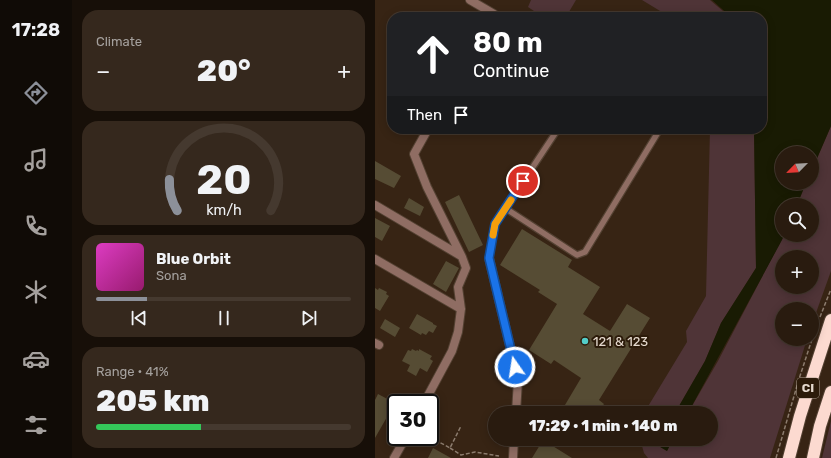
<!DOCTYPE html>
<meta charset="utf-8">
<style>
:root{--surface:#291b0f;--page:#35281d;--text:#f1f3f6;--muted:#a5a19e;--line:#45392f;--accent:#8c9099}
body{margin:0;font-family:Rubik,sans-serif;background:var(--page);color:var(--text);height:100vh;display:flex;flex-direction:column;font-size:15px;white-space:nowrap}
*{box-sizing:border-box;margin:0}
p{font-size:13px;color:var(--muted)}
.icon{flex:none;width:22px;height:22px;fill:none;stroke:currentColor;stroke-width:2;stroke-linecap:round;stroke-linejoin:round}
.map{position:relative;flex:1;overflow:hidden}
.panel{display:flex;flex-direction:column;gap:10px;padding:10px;background:#170f08;width:303px}
.panel>*{flex:none}
.top-card{position:absolute;left:12px;top:12px;width:380px;height:122px;border-radius:16px;box-shadow:0 2px 10px #0003,0 0 0 1px var(--line);background:#202124;color:#fff;overflow:hidden}
.needle{width:26px;rotate:246deg}
.tools{position:absolute;left:400px;top:146px;display:grid;gap:8px}
.tools a{display:grid;place-items:center;width:44px;height:44px;border-radius:50%;background:var(--surface);box-shadow:0 2px 10px #0003,0 0 0 1px var(--line);font-size:20px}
.speed{position:absolute;left:12px;top:394px;display:flex;gap:8px;font-size:20px;font-weight:700;text-align:center}
.speed>*{display:grid;place-content:center;width:52px;height:52px;border-radius:50%;background:var(--surface);box-shadow:0 2px 10px #0003,0 0 0 1px var(--line);line-height:1}
.speed .limit{border:2px solid #111;border-radius:6px;background:#fff;color:#111}
.pin{position:absolute;display:grid;place-items:center;width:34px;height:34px;color:#fff;margin:-17px;border:2px solid #fff;border-radius:50%;box-shadow:0 1px 4px #0007}
.me{position:absolute;width:44px;margin:-22px;rotate:347deg;stroke-linejoin:round;filter:drop-shadow(0 0 3px #0008)}
.turn{display:flex;align-items:center;gap:14px;height:84px;padding:0 20px;font-size:18px}
.turn .icon{width:52px;height:52px;stroke-width:2.5}
.turn b{display:block;font-size:28px;line-height:34px}
.then{display:flex;align-items:center;height:38px;padding:0 20px;background:#0003;gap:8px;font-size:15px}
.big{font-size:30px;font-weight:800;line-height:1.1}
.panel .widget{flex:1;display:flex;flex-direction:column;justify-content:center;gap:6px;min-width:0;padding:0 14px;border-radius:16px;background:var(--page)}
.panel .dial{align-items:center;gap:0}
.dial svg{height:104px;overflow:visible;fill:none;stroke:var(--line);stroke-width:7;stroke-linecap:round;text-anchor:middle}
.dial text{fill:var(--text);stroke:none}
.song{display:flex;align-items:center;gap:12px}
.cover{width:48px;height:48px;border-radius:6px;background:linear-gradient(135deg,hsl(310 70% 55%),hsl(320 70% 35%))}
.played{height:4px;border-radius:2px;background:linear-gradient(90deg,var(--accent) 20%,var(--line) 20%)}
.keys{display:flex;justify-content:space-around;direction:ltr}
.heat{display:flex;justify-content:space-between;align-items:center;font-size:22px;direction:ltr}
.charge{height:6px;border-radius:3px;background:linear-gradient(90deg,#34c759 41%,var(--line) 0)}
.trip{position:absolute;left:113px;top:406px;width:230px;height:40px;border-radius:20px;background:var(--surface);box-shadow:0 2px 10px #0003,0 0 0 1px var(--line);font-weight:800;line-height:40px;text-align:center}
main{display:flex;flex:1;min-height:0}
.menu{display:flex;flex-direction:column;width:72px;justify-content:space-around;align-items:center;background:#100b06;color:var(--muted)}
.menu .icon{width:28px;height:28px}
.menu .active{color:var(--accent)}
.menu b{font-size:18px;color:var(--text)}
.map>svg:first-child{display:block}
.green{fill:#4f3437;fill-rule:evenodd}
.water{fill:#191b03}
.building{fill:#564c34}
.lines{fill:none;stroke-linecap:round;stroke-linejoin:round}
.service-casing{stroke:#534132;stroke-width:8}
.minor-casing{stroke:#534132;stroke-width:10}
.motorway-casing{stroke:#534132;stroke-width:14}
.path{stroke:#8c7c6e;stroke-width:1.5;stroke-dasharray:4 2;stroke-linecap:butt}
.service{stroke:#8f6d63;stroke-width:5.5}
.minor{stroke:#8f6d63;stroke-width:8}
.motorway{stroke:#fcdad0;stroke-width:12}
.route-casing{stroke:#114b97;stroke-width:10}
.route{stroke:#1a73e8;stroke-width:7}
.slow{stroke:#f59e0b;stroke-width:7}
.poi-dot{fill:#53cdc9;stroke:#2c1b0a;stroke-width:1.5}
.labels{text-anchor:middle;dominant-baseline:central;stroke-width:4;stroke-linejoin:round;paint-order:stroke}
.shield{fill:#2c1b0a;stroke:#aea093;stroke-width:1}
.shield-label{font-size:12px;font-weight:bold;fill:#e5d9ce}
.poi-label{font-size:13px;fill:#e5d9ce;stroke:#2c1b0a;text-anchor:start}
</style>
<main>
<nav class="menu">
<b>17:28</b>
<svg class="icon active" aria-label="directions" viewBox="0 0 24 24"><path d="M12 3l9 9-9 9-9-9zM9 14v-3h6M13 9l2 2-2 2"/></svg>
<svg class="icon" aria-label="music" viewBox="0 0 24 24"><path d="M9 18V5l10-2v13"/><circle cx="6" cy="18" r="3"/><circle cx="16" cy="16" r="3"/></svg>
<svg class="icon" aria-label="phone" viewBox="0 0 24 24"><path d="M5 4h4l2 5-3 2q2 4 5 5l2-3 5 2v4C11 20 4 13 5 4z"/></svg>
<svg class="icon" aria-label="climate" viewBox="0 0 24 24"><path d="M12 3v18M4 7l16 10M4 17L20 7"/></svg>
<svg class="icon" aria-label="car" viewBox="0 0 24 24"><path d="M5 17H2v-5l4-1 3-4h7l3 4 3 1v5h-3M9 17h6M6 11h13"/><circle cx="7" cy="17" r="2"/><circle cx="17" cy="17" r="2"/></svg>
<svg class="icon" aria-label="filters" viewBox="0 0 24 24"><path d="M4 7h16M4 17h16"/><circle cx="9" cy="7" r="2"/><circle cx="15" cy="17" r="2"/></svg>
</nav>
<section class="panel">
<div class="widget"><p>Climate</p>
<div class="heat"><a>−</a><b class="big">20°</b><a>+</a></div>
</div>
<div class="widget dial"><svg viewBox="0 0 100 80">
<path d="M14 69A42 42 0 1 1 86 69"/>
<path d="M14 69A42 42 0 0 1 8 45" stroke="#8c9099"/>
<text x="50" y="56" font-size="32" font-weight="700">20</text>
<text x="50" y="72" font-size="11">km/h</text>
</svg></div>
<div class="widget">
<div class="song"><i class="cover"></i><div><b>Blue Orbit</b><p>Sona</p></div></div>
<div class="played"></div>
<div class="keys"><svg class="icon" aria-label="previous" viewBox="0 0 24 24"><path d="M18 5L8 12l10 7zM5 5v14"/></svg><svg class="icon" aria-label="pause" viewBox="0 0 24 24"><path d="M8 5v14M16 5v14"/></svg><svg class="icon" aria-label="next" viewBox="0 0 24 24"><path d="M6 5l10 7-10 7zM19 5v14"/></svg></div>
</div>
<div class="widget"><p>Range · 41%</p><b class="big">205 km</b><div class="charge"></div></div>
</section>
<div class="map">
<svg width="456" height="458" viewBox="0 0 456 458">
<rect width="100%" height="100%" fill="#372414"/>
<path class="green" d="M156,0H201L191,17H168L153,7Z
M267,0H335L355,17H295Z
M456,126V271L437,324V309H407V339H432L395,458H273L269,453L265,439H285L282,445L292,451L298,439H336V413H313L343,361L409,235H437V205H422L431,183H437V170ZM407,257H437V287H407Z
M335,129H379L381,268L346,323L330,361L300,413H269L312,342L311,331L331,296Z
M456,421V458H447Z"/>
<path class="water" d="M337,0H456V126L437,170V153H407V183H431L422,205H407V235H409L407,240L313,413H300L330,361L346,323L381,268L379,129H387V17H356Z
M285,439H298L292,451L282,445Z"/>
<path class="building" d="M0,161L26,176L19,188L0,179Z
M84,195L108,245L94,252L70,202Z
M34,198L49,207L45,216L29,208Z
M0,218L15,226L7,241L0,237Z
M147,229L197,260L193,267L225,287L208,314L235,331L252,304L275,318L224,400L229,404L223,413H192L187,410L206,378L179,360L176,364L154,350L182,304L163,292L165,290L125,265Z
M71,261L84,268L71,292L58,284Z
M0,288L3,290L4,288L12,292L11,294L14,296L5,311L0,308Z
M42,314L58,323V324L62,326L58,333L54,331L51,335L47,333L46,335L34,328Z
M10,319L25,328L20,337L5,328Z
M37,349L41,351L42,350L44,351V349L57,356L55,359L58,361L52,372L45,368L41,376L32,371L35,365L27,361L33,350L36,351Z
M3,394L20,403L0,438V400Z
M168,440L197,458H157Z
M58,448L76,458H53Z"/>
<g class="lines">
<g class="service-casing">
<path id="service" d="M130,208L202,255L210,252L285,129
M114,258L120,224L183,129"/>
</g>
<g class="minor-casing">
<path id="minor" d="M95,0L119,14L118,17
M0,205L86,256
M114,258L143,380L141,413
M0,259L86,309
M0,343L4,345
M49,403L77,351L83,332L86,309L83,287L91,268L87,257L52,187L39,154L53,129
M19,458L31,437
M138,458L139,439"/>
</g>
<g class="motorway-casing">
<path id="motorway" d="M414,458L425,416L456,320
M438,458L445,426L456,392"/>
</g>
<path class="path" d="M445,317L456,289
M55,437L75,448L86,426
M75,448L86,455L100,452L124,456
M401,458L424,379L442,324"/>
<use href="#service" class="service"/>
<use href="#minor" class="minor"/>
<use href="#motorway" class="motorway"/>
</g>
<g class="lines">
<g class="route-casing">
<path id="route" d="M140,367L114,258L120,224L148,181"/>
</g>
<use href="#route" class="route"/>
<path class="slow" d="M118,235L120,224L136,200"/>
</g>
<circle class="poi-dot" cx="210" cy="341" r="4"/>
<g class="labels">
<rect class="shield" x="422" y="378" width="22" height="20" rx="3"/>
<g class="shield-label">
<text x="433" y="388">CI</text>
</g>
<g class="poi-label">
<text x="218" y="341">121 &amp; 123</text>
</g>
</g>
</svg>
<div class="tools">
<a><svg class="needle" viewBox="-14 -14 28 28"><path d="M0-13l5 13h-10z" fill="#e53935"/><path d="M0 13l5-13h-10z" fill="#a5a19e"/></svg></a>
<a><svg class="icon" aria-label="search" viewBox="0 0 24 24"><circle cx="10" cy="10" r="6"/><path d="M15 15l6 6"/></svg></a>
<a>+</a>
<a>−</a>
</div>
<div class="speed"><div class="limit">30</div></div>
<div class="pin" style="left:148px;top:181px;background:#d93025"><svg class="icon" aria-label="arrive" viewBox="0 0 24 24"><path d="M6 21V4h12l-3 4 3 4H6"/></svg></div>
<svg class="me" style="left:140px;top:367px" viewBox="-20 -20 40 40"><circle r="17" fill="#1a73e8" stroke="#fff" stroke-width="3"/><path d="M0-11L8 9 0 5-8 9z" fill="#fff"/></svg>
<div class="trip">17:29 · 1 min · 140 m</div>
<div class="top-card">
<div class="turn"><svg class="icon" aria-label="ahead" viewBox="0 0 24 24"><path d="M12 20V5M6 11l6-6 6 6"/></svg><div><b>80 m</b>Continue</div></div>
<div class="then">Then<svg class="icon" aria-label="arrive" viewBox="0 0 24 24"><path d="M6 21V4h12l-3 4 3 4H6"/></svg></div>
</div>
</div>
</main>
